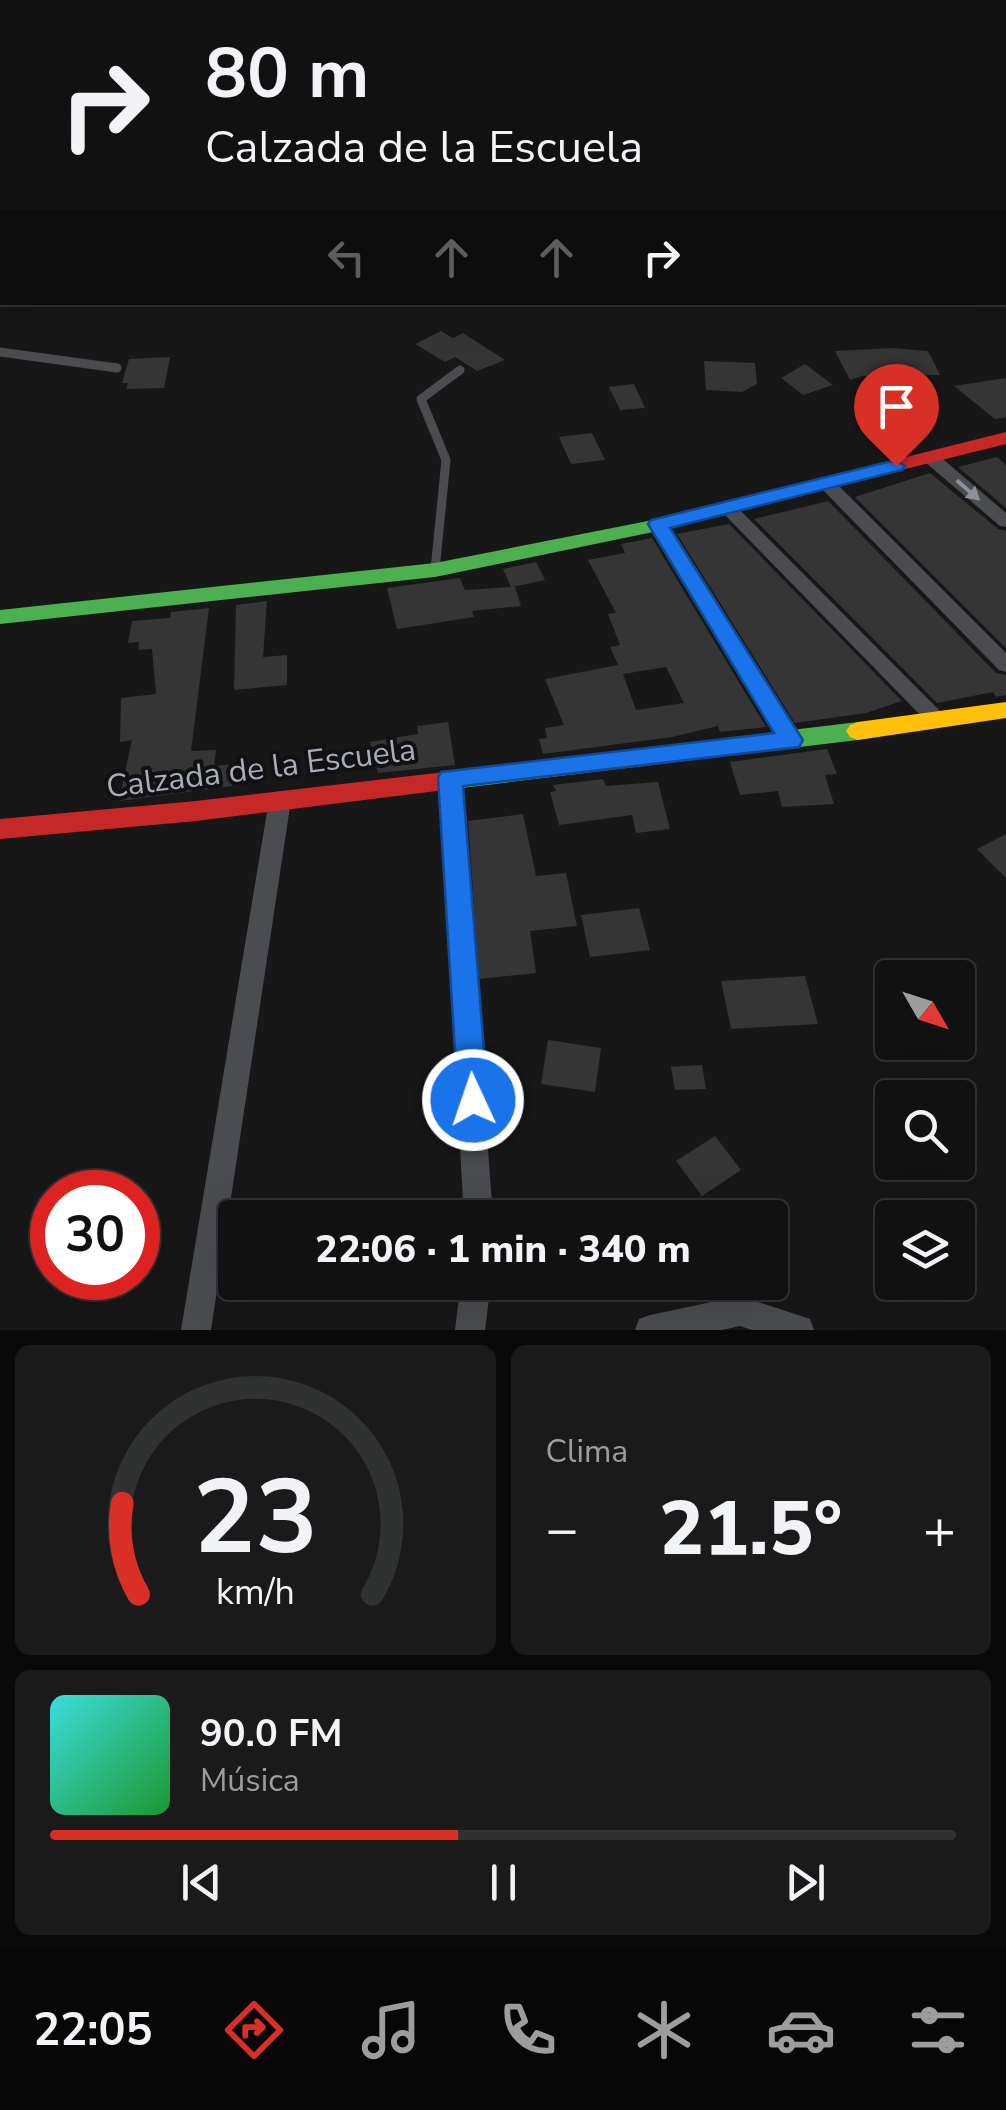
<!DOCTYPE html>
<html lang="es">
<meta charset="utf-8">
<style>
:root{--surface:#111;--page:#1a1a1a;--text:#f1f3f6;--muted:#9c9d9f;--line:#303131;--accent:#d93025}
body{margin:0;font-family:"Nunito Sans",sans-serif;background:var(--page);color:var(--text);height:100vh;display:flex;flex-direction:column;font-size:38px;white-space:nowrap}
*{box-sizing:border-box;margin:0}
p{font-size:32px;color:var(--muted)}
.icon{flex:none;width:55px;height:55px;fill:none;stroke:currentColor;stroke-width:2;stroke-linecap:round;stroke-linejoin:round}
.map{position:relative;height:1330px;overflow:hidden}
.side{display:flex;flex-direction:column;gap:15px;padding:15px;background:#090909;flex:1}
.side>*{flex:none}
.guide{position:absolute;left:0px;top:0px;width:1008px;height:305px;box-shadow:0 10px 40px #0002,0 0 0 2px var(--line);background:#111;color:var(--text);overflow:hidden}
.needle{width:65px;rotate:129deg}
.tools{position:absolute;left:875px;top:960px;display:grid;gap:20px}
.tools a{display:grid;place-items:center;width:100px;height:100px;border-radius:10px;background:var(--surface);box-shadow:0 10px 40px #0002,0 0 0 2px var(--line);font-size:50px}
.speed{position:absolute;left:30px;top:1170px;display:flex;gap:20px;font-size:50px;font-weight:700;text-align:center}
.speed>*{display:grid;place-content:center;width:130px;height:130px;border-radius:50%;background:var(--surface);box-shadow:0 10px 40px #0002,0 0 0 2px var(--line);line-height:1}
.speed .limit{border:15px solid #d22;background:#fff;color:#111}
.pin{position:absolute;display:grid;place-items:center;width:85px;height:85px;color:#fff;margin:-102px -42px;border-radius:50% 50% 50% 0;rotate:-45deg;box-shadow:0 0 10px #0007}
.pin .icon{rotate:45deg}
.me{position:absolute;width:110px;margin:-55px;rotate:357deg;stroke-linejoin:round;filter:drop-shadow(0 0 8px #0008)}
.turn{display:flex;align-items:center;gap:35px;height:210px;padding:0 40px;font-size:45px}
.turn .icon{width:130px;height:130px;stroke-width:2.5}
.turn b{display:block;font-size:70px;line-height:85px}
.lanes{display:flex;align-items:center;height:95px;padding:0 40px;background:#0003;justify-content:center;gap:50px;direction:ltr}
.lanes .off{opacity:.35}
.big{font-size:75px;font-weight:800;line-height:1.1}
.side .tile{flex:1;display:flex;flex-direction:column;justify-content:center;gap:15px;min-width:0;padding:0 35px;border-radius:15px;background:var(--page)}
.side .dial{align-items:center;gap:0}
.dial svg{height:260px;overflow:visible;fill:none;stroke:var(--line);stroke-width:7;stroke-linecap:round;text-anchor:middle}
.dial text{fill:var(--text);stroke:none}
.song{display:flex;align-items:center;gap:30px}
.cover{width:120px;height:120px;border-radius:15px;background:linear-gradient(135deg,hsl(180 70% 55%),hsl(130 70% 35%))}
.played{height:10px;border-radius:5px;background:linear-gradient(90deg,var(--accent) 45%,var(--line) 45%)}
.keys{display:flex;justify-content:space-around;direction:ltr}
.heat{display:flex;justify-content:space-between;align-items:center;font-size:55px;direction:ltr}
.side .tiles{flex:1;display:grid;gap:15px;grid-template-columns:1fr 1fr}
.tile:last-child{grid-column:span 2}
.trip{position:absolute;left:218px;top:1200px;width:570px;height:100px;border-radius:10px;background:var(--surface);box-shadow:0 10px 40px #0002,0 0 0 2px var(--line);font-weight:800;line-height:100px;text-align:center}
.tab-bar{display:flex;height:160px;justify-content:space-around;align-items:center;background:#070707;color:var(--muted)}
.tab-bar .icon{width:70px;height:70px}
.tab-bar .active{color:var(--accent)}
.tab-bar b{font-size:45px;color:var(--text)}
.map>svg:first-child{display:block}
.building{fill:#353536;fill-rule:evenodd}
.lines{fill:none;stroke-linecap:round;stroke-linejoin:round}
.lane-far1{stroke:#4b4c50;stroke-width:6}
.lane{stroke:#4b4c50;stroke-width:9}
.street{fill:#4b4c50;fill-rule:evenodd}
.fast{fill:#4caf50;fill-rule:evenodd}
.slow{fill:#ffc107;fill-rule:evenodd}
.jam{fill:#c62828;fill-rule:evenodd}
.oneway{fill:#8c9099}
.route{fill:#1a73e8;stroke:#114b97;stroke-width:2.5}
.labels{text-anchor:middle;dominant-baseline:central;stroke-width:8;stroke-linejoin:round;paint-order:stroke}
.street-label{font-size:32px;fill:#a8adb8;stroke:#111113}
</style>
<div class="map">
<svg width="1006" height="1330" viewBox="0 0 1006 1330">
<rect width="100%" height="100%" fill="#171717"/>
<path class="building" d="M441,331L453,338L463,333L505,360L477,371L455,357L445,362L415,344Z
M892,348L928,351L940,375L862,376L850,380L835,351Z
M170,357L164,388L126,389L128,383H122L129,359Z
M704,361L755,363L757,384L742,392L706,390Z
M805,364L833,385L803,395L781,378Z
M1006,378V417L995,419L954,386Z
M634,384L645,408L620,410L609,387Z
M592,433L605,460L571,464L559,437Z
M997,457L1006,465V508L958,467Z
M930,473L998,529L1006,531V648L855,497Z
M828,501L996,673L1006,675V695L996,697L993,692L937,703L754,519Z
M729,524L902,701L866,713L795,723L677,534Z
M652,538L766,727L720,732L718,726L672,737L543,754L539,739L547,738L545,728L564,725L545,679L618,665L610,647L620,645L608,614L616,613L588,560L625,553L621,544ZM666,667L684,703L636,710L623,674Z
M536,562L545,580L512,587H515L521,606L472,611L474,617L397,629L387,588L460,578L465,590L511,587L503,569Z
M267,601L263,657L287,655V685L234,690L236,605Z
M209,608L191,751L216,750L214,766L234,764L232,786L119,801L132,740L120,742L121,698L156,694L152,649L138,650L139,642L128,643L132,621L170,618L171,612Z
M448,722L455,765L378,773L370,742L418,734L417,726Z
M827,749L837,774L825,775L834,804L782,807L778,791L740,795L730,762Z
M603,779L606,786L658,782L670,829L636,833L632,815L559,825L550,792L556,791L553,785Z
M523,814L536,876L566,873L577,926L530,931L536,973L479,979L468,821Z
M1006,834V878L977,849Z
M639,908L650,950L590,957L581,915Z
M805,976L818,1024L731,1029L721,981Z
M548,1040L601,1048L595,1092L541,1084Z
M702,1065L706,1089L675,1090L671,1067Z
M715,1136L741,1170L702,1196L676,1161Z"/>
<g class="lines">
<path class="lane-far1" d="M0,352L5,353"/>
<path class="lane" d="M0,352L117,368
M435,570L446,460L421,399L460,370"/>
<path class="street" d="M1005,38H1006V44H1005Z
M2,155V163L0,164V156Z
M1005,181L1006,182V190L1005,189Z
M931,453L937,454L1006,513V527L1000,526L925,462V454Z
M825,477L831,478L1006,653V672L999,670L819,486V478Z
M728,503L734,504L946,717L949,722L946,727H932L722,512L719,508L722,504Z
M658,520L667,525L798,734L801,740L798,746H782L649,525Z
M450,770L458,772L461,778L493,1218H464L439,778L442,772Z
M280,791L288,794L291,800L211,1330H181L269,800L272,794Z
M461,1282H491L485,1330H455Z
M740,1296L810,1319L814,1330H752L740,1326L722,1330H635L639,1319L650,1315Z"/>
<path class="fast" d="M805,482L815,488L812,492L658,531L435,577L0,624V610L435,563L658,519Z
M858,722L866,725L870,731L866,737L858,740L445,790L436,788L433,781L436,774L445,772Z"/>
<path class="slow" d="M1006,702V718L858,740L850,737L846,731L850,725L858,722Z"/>
<path class="jam" d="M1006,432V444L805,494L795,488L798,484Z
M445,772L454,774L457,781L454,788L445,790L196,821L0,839V819L196,801Z"/>
</g>
<defs><path id="oneway-solid" d="M-6-.8H1V-3.2L6.5 0L1 3.2V.8H-6Z" transform="scale(2.5)"/></defs>
<use class="oneway" href="#oneway-solid" transform="translate(968 490) rotate(41)"/>
<path class="route" d="M896,460L905,466L902,470L670,528L799,734L803,740L799,747L463,786L488,1100L484,1110L473,1114L462,1110L458,1100L438,778L441,772L774,733L648,524L651,520Z"/>
<g class="labels">
<g class="street-label">
<text transform="translate(261 768) rotate(-7)">Calzada de la Escuela</text>
</g>
</g>
</svg>
<div class="tools">
<a><svg class="needle" viewBox="-14 -14 28 28"><path d="M0-13l5 13h-10z" fill="#e53935"/><path d="M0 13l5-13h-10z" fill="#9c9d9f"/></svg></a>
<a><svg class="icon" aria-label="search" viewBox="0 0 24 24"><circle cx="10" cy="10" r="6"/><path d="M15 15l6 6"/></svg></a>
<a><svg class="icon" aria-label="layers" viewBox="0 0 24 24"><path d="M12 4l9 5-9 5-9-5zM3 14l9 5 9-5"/></svg></a>
</div>
<div class="speed"><div class="limit">30</div></div>
<div class="pin" style="left:896px;top:466px;background:#d93025"><svg class="icon" aria-label="arrive" viewBox="0 0 24 24"><path d="M6 21V4h12l-3 4 3 4H6"/></svg></div>
<svg class="me" style="left:473px;top:1100px" viewBox="-20 -20 40 40"><circle r="17" fill="#1a73e8" stroke="#fff" stroke-width="3"/><path d="M0-11L8 9 0 5-8 9z" fill="#fff"/></svg>
<div class="trip">22:06 · 1 min · 340 m</div>
<div class="guide">
<div class="turn"><svg class="icon" aria-label="right" viewBox="0 0 24 24"><path d="M7 20v-9h11M14 6l5 5-5 5"/></svg><div><b>80 m</b>Calzada de la Escuela</div></div>
<div class="lanes"><svg class="icon off" aria-label="left" viewBox="0 0 24 24"><path d="M17 20v-9H6M10 6l-5 5 5 5"/></svg><svg class="icon off" aria-label="ahead" viewBox="0 0 24 24"><path d="M12 20V5M6 11l6-6 6 6"/></svg><svg class="icon off" aria-label="ahead" viewBox="0 0 24 24"><path d="M12 20V5M6 11l6-6 6 6"/></svg><svg class="icon" aria-label="right" viewBox="0 0 24 24"><path d="M7 20v-9h11M14 6l5 5-5 5"/></svg></div>
</div>
</div>
<section class="side">
<div class="tiles">
<div class="tile dial"><svg viewBox="0 0 100 80">
<path d="M14 69A42 42 0 1 1 86 69"/>
<path d="M14 69A42 42 0 0 1 9 41" stroke="#d93025"/>
<text x="50" y="56" font-size="32" font-weight="700">23</text>
<text x="50" y="72" font-size="11">km/h</text>
</svg></div>
<div class="tile"><p>Clima</p>
<div class="heat"><a>−</a><b class="big">21.5°</b><a>+</a></div>
</div>
<div class="tile">
<div class="song"><i class="cover"></i><div><b>90.0 FM</b><p>Música</p></div></div>
<div class="played"></div>
<div class="keys"><svg class="icon" aria-label="previous" viewBox="0 0 24 24"><path d="M18 5L8 12l10 7zM5 5v14"/></svg><svg class="icon" aria-label="pause" viewBox="0 0 24 24"><path d="M8 5v14M16 5v14"/></svg><svg class="icon" aria-label="next" viewBox="0 0 24 24"><path d="M6 5l10 7-10 7zM19 5v14"/></svg></div>
</div>
</div>
</section>
<nav class="tab-bar">
<b>22:05</b>
<svg class="icon active" aria-label="directions" viewBox="0 0 24 24"><path d="M12 3l9 9-9 9-9-9zM9 14v-3h6M13 9l2 2-2 2"/></svg>
<svg class="icon" aria-label="music" viewBox="0 0 24 24"><path d="M9 18V5l10-2v13"/><circle cx="6" cy="18" r="3"/><circle cx="16" cy="16" r="3"/></svg>
<svg class="icon" aria-label="phone" viewBox="0 0 24 24"><path d="M5 4h4l2 5-3 2q2 4 5 5l2-3 5 2v4C11 20 4 13 5 4z"/></svg>
<svg class="icon" aria-label="climate" viewBox="0 0 24 24"><path d="M12 3v18M4 7l16 10M4 17L20 7"/></svg>
<svg class="icon" aria-label="car" viewBox="0 0 24 24"><path d="M5 17H2v-5l4-1 3-4h7l3 4 3 1v5h-3M9 17h6M6 11h13"/><circle cx="7" cy="17" r="2"/><circle cx="17" cy="17" r="2"/></svg>
<svg class="icon" aria-label="filters" viewBox="0 0 24 24"><path d="M4 7h16M4 17h16"/><circle cx="9" cy="7" r="2"/><circle cx="15" cy="17" r="2"/></svg>
</nav>
